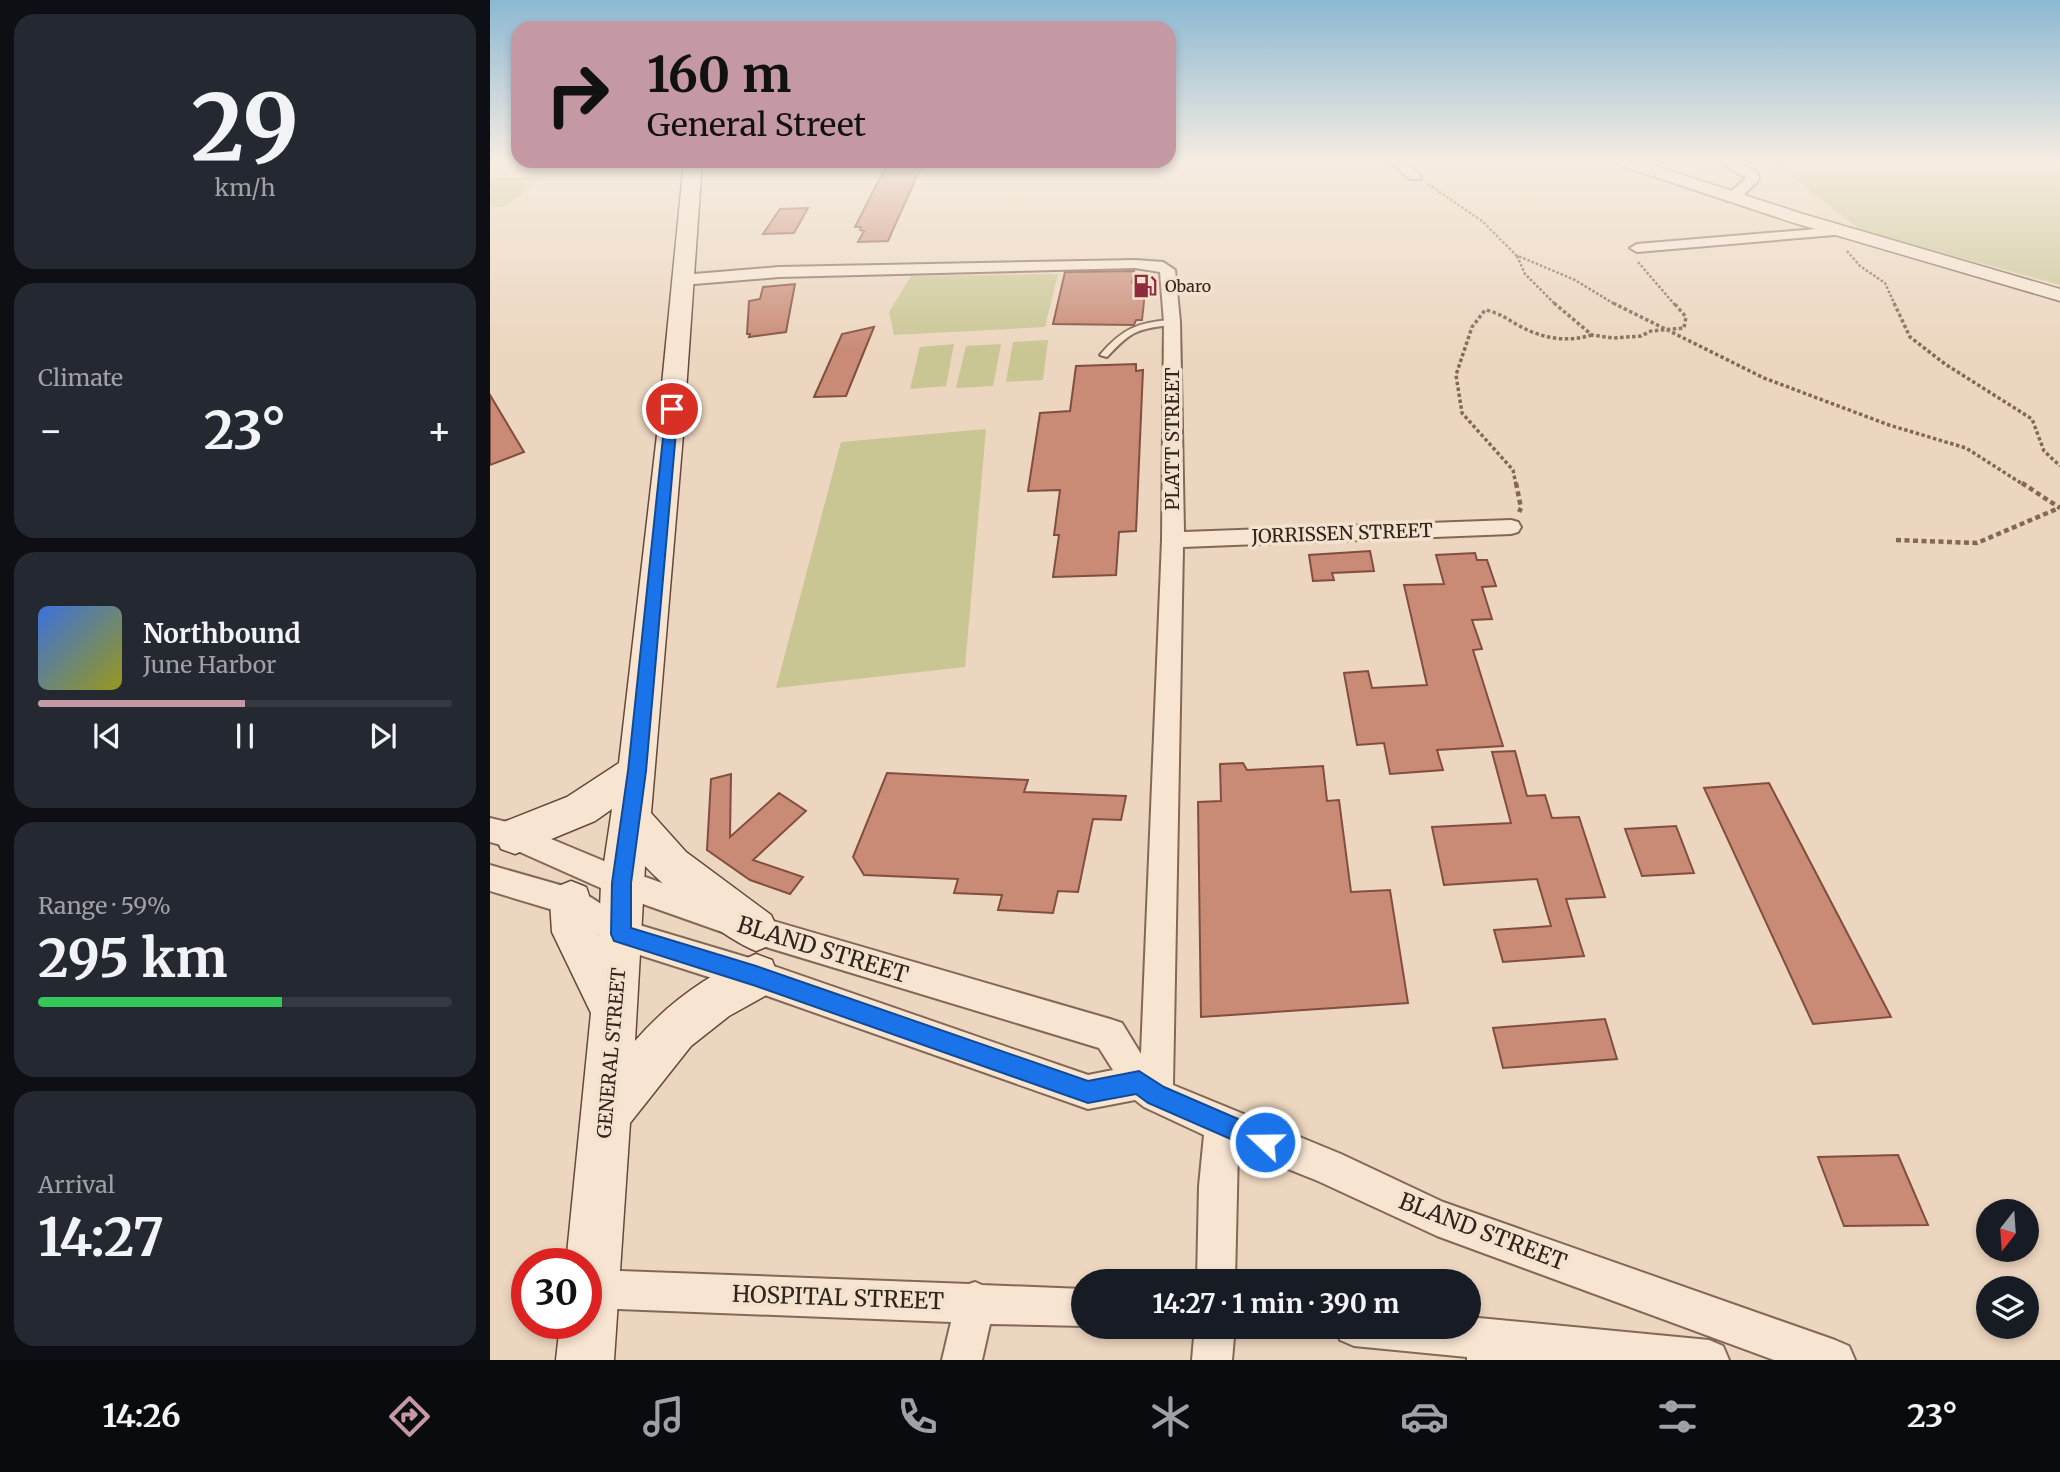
<!DOCTYPE html>
<meta charset="utf-8">
<style>
:root{--surface:#171b24;--page:#242831;--text:#f1f3f6;--muted:#9ea1a6;--line:#363941;--accent:#c599a3}
body{margin:0;font-family:Merriweather,serif;background:var(--page);color:var(--text);height:100vh;display:flex;flex-direction:column;font-size:26px;white-space:nowrap}
*{box-sizing:border-box;margin:0}
p{font-size:23px;color:var(--muted)}
.icon{flex:none;width:38px;height:38px;fill:none;stroke:currentColor;stroke-width:2;stroke-linecap:round;stroke-linejoin:round}
.map{position:relative;flex:1;overflow:hidden}
.panel{display:flex;flex-direction:column;gap:14px;padding:14px;background:#0d0f14;width:490px}
.panel>*{flex:none}
.hud{position:absolute;left:21px;top:21px;width:665px;height:147px;border-radius:21px;box-shadow:0 4px 10px #0003;background:#c599a3;color:#111;overflow:hidden}
.needle{width:46px;rotate:197deg}
.tools{position:absolute;left:1486px;top:1199px;display:grid;gap:14px}
.tools a{display:grid;place-items:center;width:63px;height:63px;border-radius:50%;background:var(--surface);box-shadow:0 4px 10px #0003;font-size:35px}
.speed{position:absolute;left:21px;top:1248px;display:flex;gap:14px;font-size:35px;font-weight:700;text-align:center}
.speed>*{display:grid;place-content:center;width:91px;height:91px;border-radius:50%;background:var(--surface);box-shadow:0 4px 10px #0003;line-height:1}
.speed .limit{border:10px solid #d22;background:#fff;color:#111}
.pin{position:absolute;display:grid;place-items:center;width:60px;height:60px;color:#fff;margin:-30px;border:4px solid #fff;border-radius:50%;box-shadow:0 2px 7px #0007}
.me{position:absolute;width:77px;margin:-38px;rotate:291deg;stroke-linejoin:round;filter:drop-shadow(0 0 5px #0008)}
.turn{display:flex;align-items:center;gap:24px;height:147px;padding:0 21px;font-size:32px}
.turn .icon{width:91px;height:91px;stroke-width:2.5}
.turn b{display:block;font-size:49px;line-height:60px}
.big{font-size:52px;font-weight:700;line-height:1.1}
.panel .tile{flex:1;display:flex;flex-direction:column;justify-content:center;gap:10px;min-width:0;padding:0 24px;border-radius:21px;background:var(--page)}
.panel .dial{align-items:center;gap:0}
.dial b{font-size:91px;line-height:1}
.song{display:flex;align-items:center;gap:21px}
.cover{width:84px;height:84px;border-radius:10px;background:linear-gradient(135deg,hsl(220 70% 55%),hsl(60 70% 35%))}
.played{height:7px;border-radius:4px;background:linear-gradient(90deg,var(--accent) 50%,var(--line) 50%)}
.keys{display:flex;justify-content:space-around;direction:ltr}
.heat{display:flex;justify-content:space-between;align-items:center;font-size:38px;direction:ltr}
.charge{height:10px;border-radius:5px;background:linear-gradient(90deg,#34c759 59%,var(--line) 0)}
.trip{position:absolute;left:581px;top:1269px;width:410px;height:70px;border-radius:35px;background:var(--surface);box-shadow:0 4px 10px #0003;font-weight:700;line-height:70px;text-align:center}
.tab-bar{display:flex;height:112px;justify-content:space-around;align-items:center;background:#090b0e;color:var(--muted)}
.tab-bar .icon{width:49px;height:49px}
.tab-bar .on{color:var(--accent)}
.tab-bar b{font-size:32px;color:var(--text)}
main{display:flex;flex:1;min-height:0}
.map>svg:first-child{display:block}
.green{fill:#c9c694}
.building{fill:#c98a76;stroke:#824e3f;stroke-width:2}
.lines{fill:none;stroke-linecap:round;stroke-linejoin:round}
.service-casing{stroke:#836858;stroke-width:4}
.minor-casing{stroke:#836858;stroke-width:4}
.tertiary-casing{stroke:#836858;stroke-width:3}
.secondary-casing{stroke:#65493c;stroke-width:3}
.path-far2{stroke:#836858;stroke-width:2.5;stroke-dasharray:2.5 2;stroke-linecap:butt}
.path-far1{stroke:#836858;stroke-width:3.5;stroke-dasharray:3.5 2.5;stroke-linecap:butt}
.path{stroke:#836858;stroke-width:4.5;stroke-dasharray:5 3.5;stroke-linecap:butt}
.service{fill:#f7e5d2;fill-rule:evenodd}
.minor{fill:#f7e5d2;fill-rule:evenodd}
.tertiary{fill:#f7e5d2;fill-rule:evenodd}
.secondary{fill:#f7e5d2;fill-rule:evenodd}
.route{fill:#1a73e8;stroke:#114b97;stroke-width:2}
.labels{text-anchor:middle;dominant-baseline:central;stroke-width:7;stroke-linejoin:round;paint-order:stroke}
.far-poi-label{font-size:16px;fill:#33231c;stroke:#f3e2ce;text-anchor:start}
.street-label{font-size:19px;fill:#33231c;stroke:#f3e2ce}
.near-street-label{font-size:23px;fill:#33231c;stroke:#f3e2ce}
</style>
<main>
<section class="panel">
<div class="tile dial"><b>29</b><p>km/h</p></div>
<div class="tile"><p>Climate</p>
<div class="heat"><a>−</a><b class="big">23°</b><a>+</a></div>
</div>
<div class="tile">
<div class="song"><i class="cover"></i><div><b>Northbound</b><p>June Harbor</p></div></div>
<div class="played"></div>
<div class="keys"><svg class="icon" aria-label="previous" viewBox="0 0 24 24"><path d="M18 5L8 12l10 7zM5 5v14"/></svg><svg class="icon" aria-label="pause" viewBox="0 0 24 24"><path d="M8 5v14M16 5v14"/></svg><svg class="icon" aria-label="next" viewBox="0 0 24 24"><path d="M6 5l10 7-10 7zM19 5v14"/></svg></div>
</div>
<div class="tile"><p>Range · 59%</p><b class="big">295 km</b><div class="charge"></div></div>
<div class="tile"><p>Arrival</p><b class="big">14:27</b></div>
</section>
<div class="map">
<svg width="1570" height="1360" viewBox="0 0 1570 1360">
<rect width="100%" height="100%" fill="#ecd6bf"/>
<path class="green" d="M1281,160H1570V285L1370,230Z
M0,177H53L14,207H0Z
M568,274L555,327L404,335L399,312L421,276Z
M558,340L553,380L516,382L523,342Z
M464,344L456,386L420,389L430,347Z
M511,344L503,386L466,388L476,346Z
M496,429L475,667L286,688L351,442Z"/>
<path class="building" d="M431,167L398,241L368,242L374,231L370,230L371,227H365L395,168Z
M318,208L304,233L273,234L290,209Z
M644,271L642,283L656,282L652,320H646L644,325L563,324L575,272Z
M305,284L296,332L259,337L260,334H257L259,301L270,299L273,287Z
M384,327L356,396L324,397L352,334Z
M646,364V371L653,370L646,531L629,532L626,575L563,577L569,535H564L570,490L538,491L550,413L580,411L586,366Z
M0,395L34,452L0,465Z
M880,551L884,571L842,573L844,580L823,581L819,555Z
M985,553L987,560H997L1006,586L992,587L1002,619L982,620L992,649L983,650L1013,746L947,750L953,770L900,774L894,743L867,745L854,673L878,671L882,688L937,685L914,585L954,584L946,555Z
M1025,751L1037,796L1055,795L1062,818L1089,817L1115,897L1076,899L1094,956L1013,962L1004,930L1061,926L1047,879L954,885L942,827L1021,823L1002,752Z
M753,763L757,770L833,766L837,801L849,800L861,892L900,890L918,1003L711,1017L708,802L731,801L730,764Z
M397,773L538,780L534,792L636,796L631,820L603,819L588,892L568,891L563,913L508,910L512,895L464,893L468,879L374,875L363,857Z
M241,774L240,837L289,793L316,811L263,860L313,877L300,894L260,880L217,850L221,779Z
M1279,783L1401,1017L1323,1024L1214,788Z
M1186,826L1204,873L1152,876L1135,829Z
M1115,1019L1127,1059L1013,1068L1003,1028Z
M1408,1155L1438,1225L1354,1226L1328,1157Z"/>
<g class="lines">
<g class="service-casing">
<path id="service" d="M682,320L686,322L685,324C647,330 644,328 617,357L610,355C632,329 648,322 682,320Z"/>
</g>
<g class="minor-casing">
<path id="minor" d="M897,160H912L931,176L930,179H920Z
M1226,160H1243L1268,173L1269,180L1247,201H1237V195L1256,178Z
M1351,227L1356,228V234L1147,252L1140,248L1147,244Z
M645,260L673,262L685,270L690,322L694,532L1021,520L1028,522L1031,527L1028,532L1021,534L693,547L683,1085L851,1154L953,1202L1345,1340L1359,1346L1365,1360H1284L947,1236L828,1181L748,1149L745,1281H707L709,1186L714,1135L654,1107L645,1100L598,1109L266,992L131,949L73,913L0,891V865L91,891L139,922L266,960L598,1075L623,1070L609,1048L266,944L122,893L21,848L0,842V818L25,824L138,871L266,916L620,1019L632,1023L651,1054L672,540L674,322L670,272L645,268L289,277L192,285L184,280L192,275L289,267Z
M103,1270L479,1284L485,1282L492,1285L593,1289L595,1326L500,1324L492,1360H452L461,1322L103,1308L96,1305V1273Z
M978,1317L1219,1340L1233,1346L1239,1360H977V1357L864,1346L850,1340L845,1326H978Z
M705,1326H745L742,1360H702Z"/>
</g>
<g class="tertiary-casing">
<path id="tertiary" d="M1121,160H1147L1313,214L1570,289V301L1301,222L1123,163Z"/>
</g>
<g class="secondary-casing">
<path id="secondary" d="M194,161H212L193,435L161,813L196,852L281,915L288,930L281,945L266,951C231,937 182,894 155,866L145,1041C179,1002 218,974 266,954L282,960L288,976L282,992L239,1016L201,1046L140,1123L124,1360H66L70,1323H96V1264H76L101,1013L62,932L60,901L66,887L81,881L96,887C103,903 101,921 109,936L111,883L122,809L105,821L25,854L11,849L5,836L11,823L77,797L129,763L167,435Z"/>
</g>
<path class="path-far2" d="M938,184L992,221L1026,255L1085,280L1126,305
M1357,251L1370,266L1395,283L1405,305
M1027,256L1035,274L1066,305
M1148,262L1185,305"/>
<path class="path-far1" d="M1064,303L1102,335L1123,338L1151,336L1161,331L1194,328L1196,317L1184,303
M1123,303L1274,378L1399,425L1476,448L1534,485
M1404,303L1420,337L1455,364L1542,419L1554,451L1570,466
M1026,485L1023,470L972,413L966,375L982,327L995,310C1007,312 1016,318 1026,324C1050,338 1075,343 1102,335"/>
<path class="path" d="M1026,483L1031,508L1029,512
M1532,483L1570,508
M1406,540L1487,543L1569,508"/>
<use href="#service" class="service"/>
<use href="#minor" class="minor"/>
<use href="#tertiary" class="tertiary"/>
<use href="#secondary" class="secondary"/>
</g>
<linearGradient id="sky" x2="0" y2="1"><stop stop-color="#8cb8d2"/><stop offset="0.46" stop-color="#f6ede2"/><stop offset="1" stop-color="#f6ede2" stop-opacity="0"/></linearGradient>
<rect width="1570" height="351" fill="url(#sky)"/>
<path class="route" d="M182,405L188,409L156,771L141,883V928L266,966L598,1081L649,1071L674,1087L783,1134L786,1142L783,1150L775,1154L766,1150L658,1103L646,1094L598,1103L266,986L124,941L121,934L122,883L138,771L176,409Z"/>
<defs>
<g id="fuel-bare" transform="scale(1.89)"><path d="M-5.5-6h7V0h2V4h1.3V-2.5L3-4.5l.8-.8L6-3V5H2.5V1h-1V6h-7ZM-4.2-4.7v3.2H.2V-4.7Z" fill="#902b3d" stroke="#f3e2ce" stroke-width="2.5" paint-order="stroke"/></g>
</defs>
<g fill-rule="evenodd">
<use href="#fuel-bare" x="655" y="286"/>
</g>
<g class="labels">
<g class="far-poi-label">
<text x="675" y="286">Obaro</text>
</g>
<g class="street-label">
<text transform="translate(682 439) rotate(-90)">PLATT STREET</text>
<text transform="translate(852 533) rotate(-2)">JORRISSEN STREET</text>
<text transform="translate(121 1053) rotate(-85)">GENERAL STREET</text>
</g>
<g class="near-street-label">
<text transform="translate(333 949) rotate(17)">BLAND STREET</text>
<text transform="translate(993 1231) rotate(21)">BLAND STREET</text>
<text transform="translate(348 1297) rotate(2)">HOSPITAL STREET</text>
</g>
</g>
</svg>
<div class="tools">
<a><svg class="needle" viewBox="-14 -14 28 28"><path d="M0-13l5 13h-10z" fill="#e53935"/><path d="M0 13l5-13h-10z" fill="#9ea1a6"/></svg></a>
<a><svg class="icon" aria-label="layers" viewBox="0 0 24 24"><path d="M12 4l9 5-9 5-9-5zM3 14l9 5 9-5"/></svg></a>
</div>
<div class="speed"><div class="limit">30</div></div>
<div class="pin" style="left:182px;top:409px;background:#d93025"><svg class="icon" aria-label="arrive" viewBox="0 0 24 24"><path d="M6 21V4h12l-3 4 3 4H6"/></svg></div>
<svg class="me" style="left:775px;top:1142px" viewBox="-20 -20 40 40"><circle r="17" fill="#1a73e8" stroke="#fff" stroke-width="3"/><path d="M0-11L8 9 0 5-8 9z" fill="#fff"/></svg>
<div class="trip">14:27 · 1 min · 390 m</div>
<div class="hud">
<div class="turn"><svg class="icon" aria-label="right" viewBox="0 0 24 24"><path d="M7 20v-9h11M14 6l5 5-5 5"/></svg><div><b>160 m</b>General Street</div></div>
</div>
</div>
</main>
<nav class="tab-bar">
<b>14:26</b>
<svg class="icon on" aria-label="directions" viewBox="0 0 24 24"><path d="M12 3l9 9-9 9-9-9zM9 14v-3h6M13 9l2 2-2 2"/></svg>
<svg class="icon" aria-label="music" viewBox="0 0 24 24"><path d="M9 18V5l10-2v13"/><circle cx="6" cy="18" r="3"/><circle cx="16" cy="16" r="3"/></svg>
<svg class="icon" aria-label="phone" viewBox="0 0 24 24"><path d="M5 4h4l2 5-3 2q2 4 5 5l2-3 5 2v4C11 20 4 13 5 4z"/></svg>
<svg class="icon" aria-label="climate" viewBox="0 0 24 24"><path d="M12 3v18M4 7l16 10M4 17L20 7"/></svg>
<svg class="icon" aria-label="car" viewBox="0 0 24 24"><path d="M5 17H2v-5l4-1 3-4h7l3 4 3 1v5h-3M9 17h6M6 11h13"/><circle cx="7" cy="17" r="2"/><circle cx="17" cy="17" r="2"/></svg>
<svg class="icon" aria-label="filters" viewBox="0 0 24 24"><path d="M4 7h16M4 17h16"/><circle cx="9" cy="7" r="2"/><circle cx="15" cy="17" r="2"/></svg>
<b>23°</b>
</nav>
